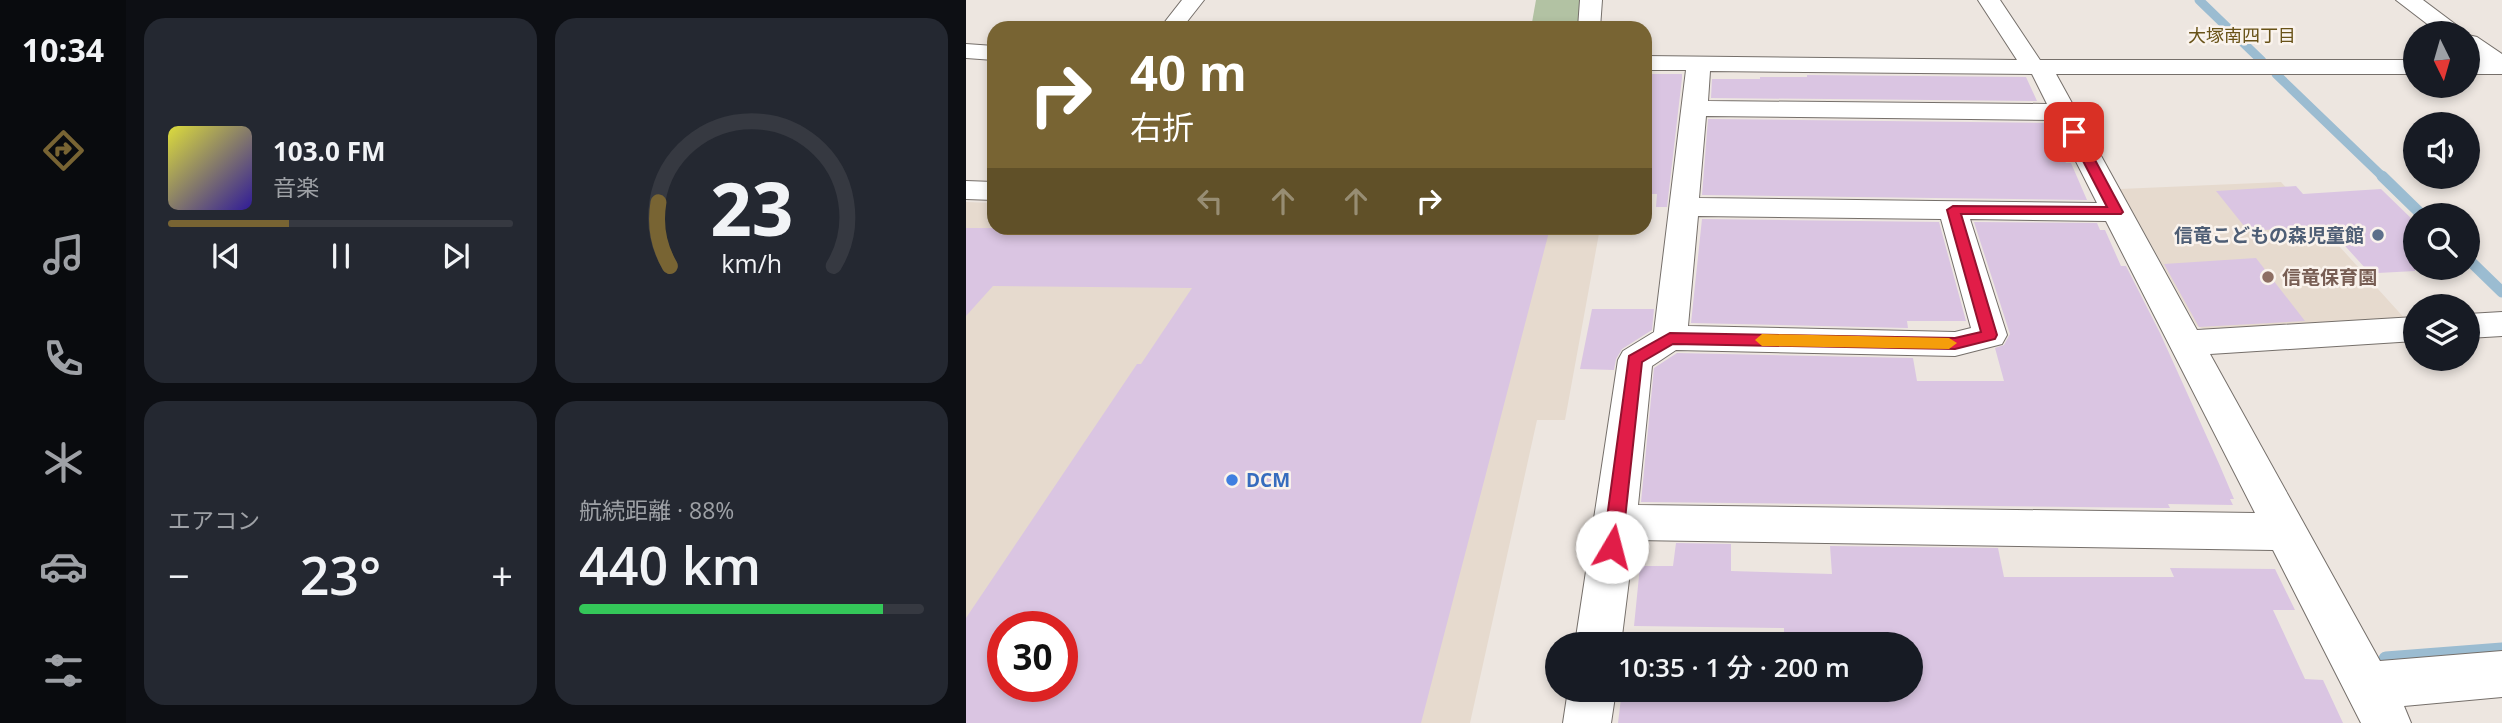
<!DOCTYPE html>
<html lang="ja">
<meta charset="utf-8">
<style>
:root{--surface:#171b24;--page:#242831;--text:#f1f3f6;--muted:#9ea1a6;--line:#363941;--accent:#786433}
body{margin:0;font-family:"Open Sans","Noto Sans JP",sans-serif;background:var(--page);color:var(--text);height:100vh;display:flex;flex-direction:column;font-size:26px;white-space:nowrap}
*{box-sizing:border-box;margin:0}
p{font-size:23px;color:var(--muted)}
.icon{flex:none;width:38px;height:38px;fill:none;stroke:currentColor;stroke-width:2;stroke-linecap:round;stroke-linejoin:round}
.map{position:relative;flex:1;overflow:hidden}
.side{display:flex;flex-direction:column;gap:18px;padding:18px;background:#0d0f14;width:840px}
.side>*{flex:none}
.banner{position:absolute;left:21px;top:21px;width:665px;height:214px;border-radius:21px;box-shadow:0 4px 10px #0003;background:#786433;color:#fff;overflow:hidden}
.needle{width:46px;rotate:175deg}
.tools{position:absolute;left:1437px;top:21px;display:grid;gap:14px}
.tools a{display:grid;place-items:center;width:77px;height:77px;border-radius:50%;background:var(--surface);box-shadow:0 4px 10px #0003;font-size:35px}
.speed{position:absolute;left:21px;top:611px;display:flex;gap:14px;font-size:35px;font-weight:700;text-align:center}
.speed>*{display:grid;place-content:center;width:91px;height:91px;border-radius:50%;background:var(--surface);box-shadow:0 4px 10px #0003;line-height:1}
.speed .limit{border:10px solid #d22;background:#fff;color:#111}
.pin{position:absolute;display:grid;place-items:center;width:60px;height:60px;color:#fff;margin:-30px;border-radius:14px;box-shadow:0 4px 10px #0006}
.me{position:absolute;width:77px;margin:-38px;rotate:8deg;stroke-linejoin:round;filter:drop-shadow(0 0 5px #0008)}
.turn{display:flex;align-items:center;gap:24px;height:147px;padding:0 28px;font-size:32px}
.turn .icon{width:91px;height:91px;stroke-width:2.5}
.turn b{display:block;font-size:49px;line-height:60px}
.lanes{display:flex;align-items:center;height:66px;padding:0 28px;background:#0003;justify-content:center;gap:35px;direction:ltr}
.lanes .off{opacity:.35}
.big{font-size:52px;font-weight:600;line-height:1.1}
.side .tile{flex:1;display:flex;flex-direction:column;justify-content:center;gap:10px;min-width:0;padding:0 24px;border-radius:21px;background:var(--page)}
.side .dial{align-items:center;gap:0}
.dial svg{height:182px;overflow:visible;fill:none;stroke:var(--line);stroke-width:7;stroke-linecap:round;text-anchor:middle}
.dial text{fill:var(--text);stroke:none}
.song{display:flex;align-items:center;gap:21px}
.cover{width:84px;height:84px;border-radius:10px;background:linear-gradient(135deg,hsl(60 70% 55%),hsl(250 70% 35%))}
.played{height:7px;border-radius:4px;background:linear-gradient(90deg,var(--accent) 35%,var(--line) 35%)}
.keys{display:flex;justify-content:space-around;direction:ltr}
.heat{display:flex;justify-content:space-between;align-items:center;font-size:38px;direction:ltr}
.charge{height:10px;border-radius:5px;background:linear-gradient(90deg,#34c759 88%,var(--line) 0)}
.side .tiles{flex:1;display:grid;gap:18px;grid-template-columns:repeat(2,1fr)}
.trip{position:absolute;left:579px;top:632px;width:378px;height:70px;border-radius:35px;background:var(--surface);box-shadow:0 4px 10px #0003;font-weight:600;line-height:70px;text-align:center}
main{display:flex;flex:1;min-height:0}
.tab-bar{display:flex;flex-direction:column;width:126px;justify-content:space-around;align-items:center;background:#090b0e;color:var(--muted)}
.tab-bar .icon{width:49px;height:49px}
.tab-bar .selected{color:var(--accent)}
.tab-bar b{font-size:32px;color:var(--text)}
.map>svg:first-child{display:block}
.built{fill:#e6dace;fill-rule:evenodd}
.green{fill:#b2c2a3}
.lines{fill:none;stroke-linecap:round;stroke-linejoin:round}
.stream-far2{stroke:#9bbcd1;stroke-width:9}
.stream-far1{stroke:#9bbcd1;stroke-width:11}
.stream{stroke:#9bbcd1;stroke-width:15}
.building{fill:#dac5e2;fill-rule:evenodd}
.street-casing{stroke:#756f6a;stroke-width:2}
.secondary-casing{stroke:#756f6a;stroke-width:2}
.street{fill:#fff;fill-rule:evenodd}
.secondary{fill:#fff;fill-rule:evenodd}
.route{fill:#e11d48;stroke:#92132f;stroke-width:2}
.slow{fill:#f59e0b}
.service-dot{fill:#5c6f8a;stroke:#faf3ed;stroke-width:2.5}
.education-dot{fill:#8d6e63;stroke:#faf3ed;stroke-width:2.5}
.shop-dot{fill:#3f7fe0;stroke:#faf3ed;stroke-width:2.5}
.labels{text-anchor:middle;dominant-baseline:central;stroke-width:5;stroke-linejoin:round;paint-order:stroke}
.far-neighbourhood-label{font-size:18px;fill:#685217;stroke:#faf3ed}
.service-label{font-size:19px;font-weight:bold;fill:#4e5e75;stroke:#faf3ed;text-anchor:end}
.education-label{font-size:19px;font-weight:bold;fill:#785e54;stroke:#faf3ed;text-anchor:start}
.shop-label{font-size:19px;font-weight:bold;fill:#366cbe;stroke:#faf3ed;text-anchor:start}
</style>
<main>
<nav class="tab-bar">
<b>10:34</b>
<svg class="icon selected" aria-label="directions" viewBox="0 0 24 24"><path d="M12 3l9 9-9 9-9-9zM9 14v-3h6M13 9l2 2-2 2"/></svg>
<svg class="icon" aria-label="music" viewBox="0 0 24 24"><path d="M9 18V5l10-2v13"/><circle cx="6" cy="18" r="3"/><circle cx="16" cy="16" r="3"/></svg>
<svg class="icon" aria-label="phone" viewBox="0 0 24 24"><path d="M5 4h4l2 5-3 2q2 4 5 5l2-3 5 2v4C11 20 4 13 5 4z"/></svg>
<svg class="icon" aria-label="climate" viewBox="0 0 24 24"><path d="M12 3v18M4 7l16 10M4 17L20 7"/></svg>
<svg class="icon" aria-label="car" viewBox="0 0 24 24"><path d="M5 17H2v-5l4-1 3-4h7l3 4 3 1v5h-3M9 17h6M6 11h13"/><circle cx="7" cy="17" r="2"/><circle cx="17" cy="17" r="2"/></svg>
<svg class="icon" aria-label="filters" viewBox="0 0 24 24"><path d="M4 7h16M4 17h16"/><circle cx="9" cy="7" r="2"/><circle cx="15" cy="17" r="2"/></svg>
</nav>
<section class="side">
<div class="tiles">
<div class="tile">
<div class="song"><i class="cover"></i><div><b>103.0 FM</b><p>音楽</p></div></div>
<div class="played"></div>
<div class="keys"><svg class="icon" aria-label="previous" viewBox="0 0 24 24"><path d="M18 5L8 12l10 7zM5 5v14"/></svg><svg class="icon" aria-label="pause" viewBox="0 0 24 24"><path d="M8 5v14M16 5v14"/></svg><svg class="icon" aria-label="next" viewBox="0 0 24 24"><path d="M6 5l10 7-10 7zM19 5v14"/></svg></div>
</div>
<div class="tile dial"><svg viewBox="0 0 100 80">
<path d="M14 69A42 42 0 1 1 86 69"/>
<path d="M14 69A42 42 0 0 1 9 41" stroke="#786433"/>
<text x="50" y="56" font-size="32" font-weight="700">23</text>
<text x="50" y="72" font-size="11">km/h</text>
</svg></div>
<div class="tile"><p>エアコン</p>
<div class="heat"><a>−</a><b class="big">23°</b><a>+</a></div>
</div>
<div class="tile"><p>航続距離 · 88%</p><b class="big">440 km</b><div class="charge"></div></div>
</div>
</section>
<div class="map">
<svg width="1536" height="723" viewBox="0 0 1536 723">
<rect width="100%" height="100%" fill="#ede6e0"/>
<path class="built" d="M1315,182L1441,321L1245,332L1231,326L1154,189Z
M0,202L28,203V228H634L599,420H571L504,723H0ZM37,626H96V686H37Z"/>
<path class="green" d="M570,0H616L614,28H565Z"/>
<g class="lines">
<path class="stream-far2" d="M1233,0L1296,61
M1310,74L1418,178"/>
<path class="stream-far1" d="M1416,176L1456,215
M1502,259L1536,292"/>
<path class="stream" d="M1420,659L1536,650"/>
</g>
<path class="building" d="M679,74H716V78L701,207H690L691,194H679Z
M841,75L1060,77L1071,101L745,98L746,79H794V77H841Z
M742,119L1080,123L1100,163H1105L1121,200L736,195Z
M1330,186L1337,194L1415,189L1449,222V271L1412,273L1408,269H1400L1361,226L1282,231L1250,191Z
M736,219L973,222L1000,321H941L942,328L725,323Z
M1008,222L1131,223L1134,230H1139L1155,266H1160L1194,333L1254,466L1268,499H1264L1267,505L1202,504L1204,508H1195L675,502L688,368L711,353L947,358L951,381H1038L1029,348L1038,345L1044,334Z
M0,228H584L455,723H0V618L171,364H175L226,288L27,286L0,316ZM37,626H96V686H37Z
M1290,258L1339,321L1233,327L1198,264Z
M626,309H688L686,330L656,349L650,359L648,370L614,369Z
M710,543L765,544V571L866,574L864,546L1032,548L1038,577H1208L1204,568L1309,569L1329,610H1307L1339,679L1357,680L1377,723H652L656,690H945V644H818V628L668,626L674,566H707Z"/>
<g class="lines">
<g class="street-casing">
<path id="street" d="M216,0H238L216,28H194Z
M614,0H636L634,28H612Z
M1012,0H1034L1074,60H1449V74H1090L1231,330L1449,317V341L1244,354L1414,661L1536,651V697L1438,706L1445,723H1395L1307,550L668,540L655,644H609L652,360L657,351L688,332L720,70H679V56L1051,60ZM744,71L1066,74L1081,104L742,101ZM740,116L1089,120L1131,203L733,198ZM732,216L975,219L1005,328L989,332L722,326ZM1004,219L1140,221L1289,513L672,505L686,366L710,350L989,356L1036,344L1041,335Z
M0,44L28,46V60L0,58Z
M1502,60H1536V74H1502Z
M0,181L28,182V200L0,199Z
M1536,312V336L1502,338V314Z
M602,690H650L645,723H597Z"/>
</g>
<g class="secondary-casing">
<path id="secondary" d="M1430,0H1457L1501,33H1473Z
M1502,35L1511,37L1536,54V74L1527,72L1502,53Z"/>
</g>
<use href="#street" class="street"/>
<use href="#secondary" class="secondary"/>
</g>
<path class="route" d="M1108,128L1114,132L1157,212L1155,214H995L1031,335L1029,339L989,349L707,344L676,362L656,547L653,552L646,555L639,552L637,547L663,356L704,333L989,338L1015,332L981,210L987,206L1141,207L1102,132Z"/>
<path class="slow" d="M796,334L983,338L991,343L983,349L796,346L789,340Z"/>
<circle class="service-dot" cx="1412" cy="235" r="7"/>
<circle class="education-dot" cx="1302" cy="277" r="7"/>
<circle class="shop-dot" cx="266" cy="480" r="7"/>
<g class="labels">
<g class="far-neighbourhood-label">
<text x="1276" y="35">大塚南四丁目</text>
</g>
<g class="service-label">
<text x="1398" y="235">信竜こどもの森児童館</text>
</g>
<g class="education-label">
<text x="1316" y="277">信竜保育園</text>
</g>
<g class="shop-label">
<text x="280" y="480">DCM</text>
</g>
</g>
</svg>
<div class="tools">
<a><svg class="needle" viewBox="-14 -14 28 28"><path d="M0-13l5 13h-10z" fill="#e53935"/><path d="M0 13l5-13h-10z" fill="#9ea1a6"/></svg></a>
<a><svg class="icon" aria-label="sound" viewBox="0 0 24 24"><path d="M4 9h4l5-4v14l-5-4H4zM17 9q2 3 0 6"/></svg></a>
<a><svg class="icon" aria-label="search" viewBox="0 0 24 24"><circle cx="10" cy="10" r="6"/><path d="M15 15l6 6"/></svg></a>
<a><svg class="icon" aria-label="layers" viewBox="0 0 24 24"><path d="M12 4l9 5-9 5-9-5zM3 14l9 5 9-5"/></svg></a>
</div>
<div class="speed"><div class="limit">30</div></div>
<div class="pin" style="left:1108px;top:132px;background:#d93025"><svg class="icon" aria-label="arrive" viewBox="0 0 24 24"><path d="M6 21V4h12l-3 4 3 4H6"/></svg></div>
<svg class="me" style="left:646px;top:547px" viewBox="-20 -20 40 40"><circle r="19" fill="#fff"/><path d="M0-13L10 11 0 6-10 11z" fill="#e11d48"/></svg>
<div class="trip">10:35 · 1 分 · 200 m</div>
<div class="banner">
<div class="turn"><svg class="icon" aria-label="right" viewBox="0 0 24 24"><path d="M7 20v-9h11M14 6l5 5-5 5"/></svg><div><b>40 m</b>右折</div></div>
<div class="lanes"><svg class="icon off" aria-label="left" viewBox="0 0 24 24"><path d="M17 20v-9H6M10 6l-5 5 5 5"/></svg><svg class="icon off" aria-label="ahead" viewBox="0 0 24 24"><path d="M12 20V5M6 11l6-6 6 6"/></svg><svg class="icon off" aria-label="ahead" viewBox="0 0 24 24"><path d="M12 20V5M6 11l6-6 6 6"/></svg><svg class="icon" aria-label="right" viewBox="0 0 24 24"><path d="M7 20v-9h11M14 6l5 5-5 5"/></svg></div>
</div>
</div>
</main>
